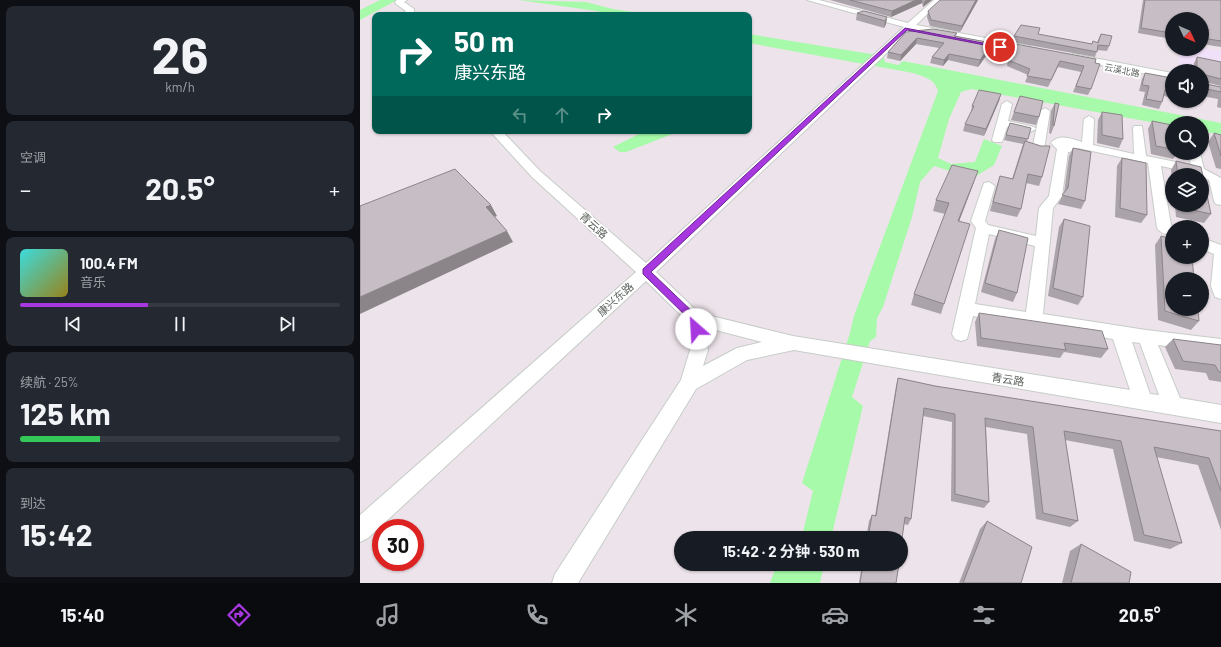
<!DOCTYPE html>
<html lang="zh">
<meta charset="utf-8">
<style>
:root{--surface:#171b24;--page:#242831;--text:#f1f3f6;--muted:#9ea1a6;--line:#363941;--accent:#a738df}
body{margin:0;font-family:Barlow,"Noto Sans SC",sans-serif;background:var(--page);color:var(--text);height:100vh;display:flex;flex-direction:column;font-size:15px;white-space:nowrap}
*{box-sizing:border-box;margin:0}
p{font-size:13px;color:var(--muted)}
.icon{flex:none;width:22px;height:22px;fill:none;stroke:currentColor;stroke-width:2;stroke-linecap:round;stroke-linejoin:round}
.map{position:relative;flex:1;overflow:hidden}
.side{display:flex;flex-direction:column;gap:6px;padding:6px;background:#0d0f14;width:360px}
.side>*{flex:none}
.guide{position:absolute;left:12px;top:12px;width:380px;height:122px;border-radius:8px;box-shadow:0 1px 3px #0004;background:#00695c;color:#fff;overflow:hidden}
.needle{width:26px;rotate:134deg}
.fabs{position:absolute;left:805px;top:12px;display:grid;gap:8px}
.fabs a{display:grid;place-items:center;width:44px;height:44px;border-radius:50%;background:var(--surface);box-shadow:0 1px 3px #0004;font-size:20px}
.speed{position:absolute;left:12px;top:519px;display:flex;gap:8px;font-size:20px;font-weight:700;text-align:center}
.speed>*{display:grid;place-content:center;width:52px;height:52px;border-radius:50%;background:var(--surface);box-shadow:0 1px 3px #0004;line-height:1}
.speed .limit{border:6px solid #d22;background:#fff;color:#111}
.pin{position:absolute;display:grid;place-items:center;width:34px;height:34px;color:#fff;margin:-17px;border:2px solid #fff;border-radius:50%;box-shadow:0 1px 4px #0007}
.me{position:absolute;width:44px;margin:-22px;rotate:334deg;stroke-linejoin:round;filter:drop-shadow(0 0 3px #0008)}
.turn{display:flex;align-items:center;gap:14px;height:84px;padding:0 16px;font-size:18px}
.turn .icon{width:52px;height:52px;stroke-width:2.5}
.turn b{display:block;font-size:28px;line-height:34px}
.lanes{display:flex;align-items:center;height:38px;padding:0 16px;background:#0003;justify-content:center;gap:20px;direction:ltr}
.lanes .off{opacity:.35}
.big{font-size:30px;font-weight:700;line-height:1.1}
.side .tile{flex:1;display:flex;flex-direction:column;justify-content:center;gap:6px;min-width:0;padding:0 14px;border-radius:8px;background:var(--page)}
.side .dial{align-items:center;gap:0}
.dial b{font-size:52px;line-height:1}
.song{display:flex;align-items:center;gap:12px}
.cover{width:48px;height:48px;border-radius:6px;background:linear-gradient(135deg,hsl(180 70% 55%),hsl(50 70% 35%))}
.played{height:4px;border-radius:2px;background:linear-gradient(90deg,var(--accent) 40%,var(--line) 40%)}
.keys{display:flex;justify-content:space-around;direction:ltr}
.heat{display:flex;justify-content:space-between;align-items:center;font-size:22px;direction:ltr}
.charge{height:6px;border-radius:3px;background:linear-gradient(90deg,#34c759 25%,var(--line) 0)}
.trip{position:absolute;left:314px;top:531px;width:234px;height:40px;border-radius:20px;background:var(--surface);box-shadow:0 1px 3px #0004;font-weight:700;line-height:40px;text-align:center}
.tab-bar{display:flex;height:64px;justify-content:space-around;align-items:center;background:#090b0e;color:var(--muted)}
.tab-bar .icon{width:28px;height:28px}
.tab-bar .on{color:var(--accent)}
.tab-bar b{font-size:18px;color:var(--text)}
main{display:flex;flex:1;min-height:0}
.map>svg:first-child{display:block}
.medical{fill:#f1e0f9}
.water{fill:#a7faa9}
.lines{fill:none;stroke-linecap:round;stroke-linejoin:round}
.minor-casing{stroke:#c7cdc8;stroke-width:2}
.minor{fill:#fff;fill-rule:evenodd}
.wall{fill:#aaa3a9}
.shaded-wall{fill:#8b8589}
.building{fill:#c6bec4;stroke:#8b8589}
.route{fill:#a738df;stroke:#6d2491}
.labels{text-anchor:middle;dominant-baseline:central;stroke-width:3.5;stroke-linejoin:round;paint-order:stroke}
.far-street-label{font-size:9px;fill:#5c635d;stroke:#fff}
.street-label{font-size:11px;fill:#5c635d;stroke:#fff}
</style>
<main>
<section class="side">
<div class="tile dial"><b>26</b><p>km/h</p></div>
<div class="tile"><p>空调</p>
<div class="heat"><a>−</a><b class="big">20.5°</b><a>+</a></div>
</div>
<div class="tile">
<div class="song"><i class="cover"></i><div><b>100.4 FM</b><p>音乐</p></div></div>
<div class="played"></div>
<div class="keys"><svg class="icon" aria-label="previous" viewBox="0 0 24 24"><path d="M18 5L8 12l10 7zM5 5v14"/></svg><svg class="icon" aria-label="pause" viewBox="0 0 24 24"><path d="M8 5v14M16 5v14"/></svg><svg class="icon" aria-label="next" viewBox="0 0 24 24"><path d="M6 5l10 7-10 7zM19 5v14"/></svg></div>
</div>
<div class="tile"><p>续航 · 25%</p><b class="big">125 km</b><div class="charge"></div></div>
<div class="tile"><p>到达</p><b class="big">15:42</b></div>
</section>
<div class="map">
<svg width="861" height="583" viewBox="0 0 861 583">
<rect width="100%" height="100%" fill="#ede3ea"/>
<path class="medical" d="M842,48L861,51V72L819,65V49Z"/>
<path class="water" d="M20,0H37L0,20V10Z
M158,0L226,2L253,9L292,15H250L237,11Z
M389,34L523,56L525,62L538,65L543,61L861,123V135L842,131V123H812V126L611,89L601,92L589,119L578,158L591,164L615,162L624,139L642,146L634,165L613,178L574,166L560,182L552,217L523,307L517,318L516,337L510,341L492,397L503,406L471,538H426L443,532L453,491L442,483L490,333L494,316L578,91C575,79 564,77 553,73L389,43Z
M285,131H320L266,152H260L253,147Z
M417,564H464L460,583H410Z"/>
<g class="lines">
<g class="minor-casing">
<path id="minor" d="M37,0H47L44,2L54,9V13L49,15H40L46,11L36,4L35,2Z
M447,0H459L548,23L574,0H582L556,25L669,46L673,49L669,52L552,29L296,272L339,313L433,336L770,390L753,339L613,316L607,339L601,341L595,339L592,334L616,228L611,221L624,183L629,182L635,186L625,221L628,225L676,236L679,208L689,196L697,149L691,143C699,133 712,139 722,142L724,119L729,116L734,119L733,145L774,154L773,128L774,126H782L786,156L831,165L828,153H840L844,169L861,178V205L856,204L854,201L849,180L842,177V175L801,166L811,225L815,227H812V236C806,234 800,233 797,228L788,163L718,148L715,151L708,152L702,196L693,208L683,314L786,330L861,339V353L798,345L820,398L861,405V423L434,350L387,360L336,389L218,583H192L195,574L321,380L330,350L326,320L286,281L8,538L0,542V515L276,272L172,177L130,131H142L180,171L286,263L544,27ZM629,234L675,246L666,312L615,304ZM344,327L402,342L377,348L343,366L348,350ZM772,342L780,343L799,395L790,394Z
M713,54L812,73V79L710,59L709,57Z
M647,101L652,104L648,121L674,127L676,129L670,132L647,127L642,142H634L632,140L642,104Z
M685,108L690,111L684,150L678,153L672,150L680,111Z
M842,238L861,245V299L855,297L851,286L854,254L842,249Z"/>
</g>
<use href="#minor" class="minor"/>
</g>
<path class="wall" d="M470,0H572L563,7L562,3L531,17Z
M618,0L600,32L570,26L567,17L568,11Z
M783,0H861V47L842,44V19H812V39L778,33Z
M497,13L527,17L526,24L524,28L496,20Z
M546,32L597,33L596,36L632,43L631,49L618,67L588,60L583,66L570,63L572,57L579,48L556,44L540,61L527,58L528,52Z
M678,34L732,44L737,42L741,34L749,46L747,51L737,50L735,57L652,42L654,36Z
M646,50L736,59L731,89L728,95L713,92L721,72L698,67L688,87L665,82L668,75L647,66L648,60L650,57L644,56Z
M837,57L861,62V86L845,82L846,84L861,87V108L857,107L858,99L842,96V71H833L834,63Z
M785,73L812,78V98L804,96L802,102L799,109L782,105L785,92L779,91L782,79Z
M641,94L639,101L624,136L603,131L605,124L611,113L612,106Z
M660,96L679,117L676,125L651,120Z
M825,101H836L834,103Z
M695,103L694,126L691,134L689,133L691,111Z
M742,112L763,139L759,148L737,143L738,120Z
M792,121L812,125V153H817L813,159L791,154L788,129Z
M650,123L671,128L667,141L682,177L679,186L666,183L661,209L657,217L630,211L637,185L640,176L652,179L663,144L644,140Z
M854,133L861,135V169L856,168L848,142Z
M713,148L725,201L721,209L698,204L704,193L709,156Z
M762,158L787,215L781,223L755,217L757,166Z
M816,161L841,167L851,214L844,223L816,217L815,205H842V175H812V181L811,170Z
M614,182L599,221L584,304L581,314L551,305L554,294L585,214L573,211L576,200Z
M704,219L723,297L718,305L688,296L699,227Z
M639,230L657,293L653,302L621,292L635,239Z
M801,236L839,321L831,330L798,320L795,245Z
M619,313L748,349L741,358L704,352L700,358L617,346L615,322Z
M813,339L861,345V382L849,380L846,373L815,369L805,347Z
M538,378L575,386L861,431V530L838,465L796,457L822,543L810,549L774,541L753,449L705,440L718,521L710,527L676,519L667,434L626,427L629,502L624,508L591,501L592,422L563,416L551,519L548,525L544,524L541,538H506L509,521L512,515L515,516L536,386Z
M627,521L661,583H599L620,529Z
M721,544L769,583H702L710,551Z
M502,564H539L536,583H499Z"/>
<path class="shaded-wall" d="M556,0H562V3L531,17L532,11Z
M566,0H572L563,7L564,2Z
M616,0H618L600,32L602,26Z
M527,17L526,24L524,28L525,21Z
M557,38L556,44L540,61L541,55Z
M632,43L631,49L618,67L620,60Z
M589,54L588,60L583,66L584,60Z
M641,94L639,101L624,136L626,129Z
M618,171L614,182L595,232L598,221Z
M131,205L137,216L132,218L126,207Z
M147,231L153,242L0,314V297Z"/>
<path class="building" d="M490,0H556L532,11Z
M580,0H616L602,26L571,20L568,11Z
M785,0H861V41L842,38V19H812V33L781,28Z
M504,11L527,17L525,21L497,13Z
M661,25L680,28L678,34L732,44L733,41L738,43L741,34L752,36L749,46L738,45L737,52L654,36Z
M573,29L597,33L594,36L632,43L620,60L589,54L584,60L572,57L584,43L557,38L541,55L528,52L546,32Z
M650,43L736,59L735,63L740,64L731,89L716,86L724,66L700,61L691,80L667,76L670,69L648,60L654,52L646,50Z
M837,57L861,62V79L846,75L844,77L846,84L861,87V92L842,88V71H837Z
M785,73L812,78V91L805,90L802,102L786,99L789,86L782,85Z
M619,90L641,94L626,129L605,124L614,106H612Z
M660,96L683,101L679,117L654,112Z
M695,103L699,104L694,126L693,125Z
M742,112L762,115L763,139L742,135Z
M792,121L812,125V149L796,146Z
M650,123L671,128L668,139L646,135Z
M854,133L861,135V156Z
M665,141L681,146H690L682,177L668,174L661,209L633,202L640,176L653,179Z
M713,148L731,152L725,201L702,195L708,188Z
M762,158L786,163L787,215L760,208Z
M816,161L841,167L851,214L823,208L822,205H842V175H818Z
M592,165L618,171L598,221L610,224L584,304L554,294L589,203L576,200Z
M95,169L131,205L126,207L147,231L0,297V206Z
M704,219L730,226L723,297L693,288Z
M639,230L668,238L657,293L625,283Z
M801,236L812,239V257H832L834,279H812V309H838L839,321L805,311Z
M619,313L742,331L748,349L704,343L706,350L621,338Z
M813,339L861,345V372H859L855,365L823,361Z
M538,378L575,386L861,431V491L849,458L794,447L822,543L784,535L761,441L704,431L718,521L683,513L673,427L625,418L629,502L595,494V414L564,408L551,519L545,517L541,546V538H508L512,515L516,516Z
M627,521L672,547L661,583H603Z
M721,544L771,572L769,583H711Z
M503,564H539L536,583H500Z"/>
<path class="route" d="M545,28L643,47L640,48L547,30L291,272L337,316L341,329L339,332H332L330,320L283,274V269Z"/>
<g class="labels">
<g class="far-street-label">
<text transform="translate(762 70) rotate(11)">云溪北路</text>
</g>
<g class="street-label">
<text transform="translate(234 225) rotate(42)">青云路</text>
<text transform="translate(255 299) rotate(-42)">康兴东路</text>
<text transform="translate(648 379) rotate(9)">青云路</text>
</g>
</g>
</svg>
<div class="fabs">
<a><svg class="needle" viewBox="-14 -14 28 28"><path d="M0-13l5 13h-10z" fill="#e53935"/><path d="M0 13l5-13h-10z" fill="#9ea1a6"/></svg></a>
<a><svg class="icon" aria-label="sound" viewBox="0 0 24 24"><path d="M4 9h4l5-4v14l-5-4H4zM17 9q2 3 0 6"/></svg></a>
<a><svg class="icon" aria-label="search" viewBox="0 0 24 24"><circle cx="10" cy="10" r="6"/><path d="M15 15l6 6"/></svg></a>
<a><svg class="icon" aria-label="layers" viewBox="0 0 24 24"><path d="M12 4l9 5-9 5-9-5zM3 14l9 5 9-5"/></svg></a>
<a>+</a>
<a>−</a>
</div>
<div class="speed"><div class="limit">30</div></div>
<div class="pin" style="left:640px;top:47px;background:#d93025"><svg class="icon" aria-label="arrive" viewBox="0 0 24 24"><path d="M6 21V4h12l-3 4 3 4H6"/></svg></div>
<svg class="me" style="left:336px;top:329px" viewBox="-20 -20 40 40"><circle r="19" fill="#fff"/><path d="M0-13L10 11 0 6-10 11z" fill="#a738df"/></svg>
<div class="trip">15:42 · 2 分钟 · 530 m</div>
<div class="guide">
<div class="turn"><svg class="icon" aria-label="right" viewBox="0 0 24 24"><path d="M7 20v-9h11M14 6l5 5-5 5"/></svg><div><b>50 m</b>康兴东路</div></div>
<div class="lanes"><svg class="icon off" aria-label="left" viewBox="0 0 24 24"><path d="M17 20v-9H6M10 6l-5 5 5 5"/></svg><svg class="icon off" aria-label="ahead" viewBox="0 0 24 24"><path d="M12 20V5M6 11l6-6 6 6"/></svg><svg class="icon" aria-label="right" viewBox="0 0 24 24"><path d="M7 20v-9h11M14 6l5 5-5 5"/></svg></div>
</div>
</div>
</main>
<nav class="tab-bar">
<b>15:40</b>
<svg class="icon on" aria-label="directions" viewBox="0 0 24 24"><path d="M12 3l9 9-9 9-9-9zM9 14v-3h6M13 9l2 2-2 2"/></svg>
<svg class="icon" aria-label="music" viewBox="0 0 24 24"><path d="M9 18V5l10-2v13"/><circle cx="6" cy="18" r="3"/><circle cx="16" cy="16" r="3"/></svg>
<svg class="icon" aria-label="phone" viewBox="0 0 24 24"><path d="M5 4h4l2 5-3 2q2 4 5 5l2-3 5 2v4C11 20 4 13 5 4z"/></svg>
<svg class="icon" aria-label="climate" viewBox="0 0 24 24"><path d="M12 3v18M4 7l16 10M4 17L20 7"/></svg>
<svg class="icon" aria-label="car" viewBox="0 0 24 24"><path d="M5 17H2v-5l4-1 3-4h7l3 4 3 1v5h-3M9 17h6M6 11h13"/><circle cx="7" cy="17" r="2"/><circle cx="17" cy="17" r="2"/></svg>
<svg class="icon" aria-label="filters" viewBox="0 0 24 24"><path d="M4 7h16M4 17h16"/><circle cx="9" cy="7" r="2"/><circle cx="15" cy="17" r="2"/></svg>
<b>20.5°</b>
</nav>
